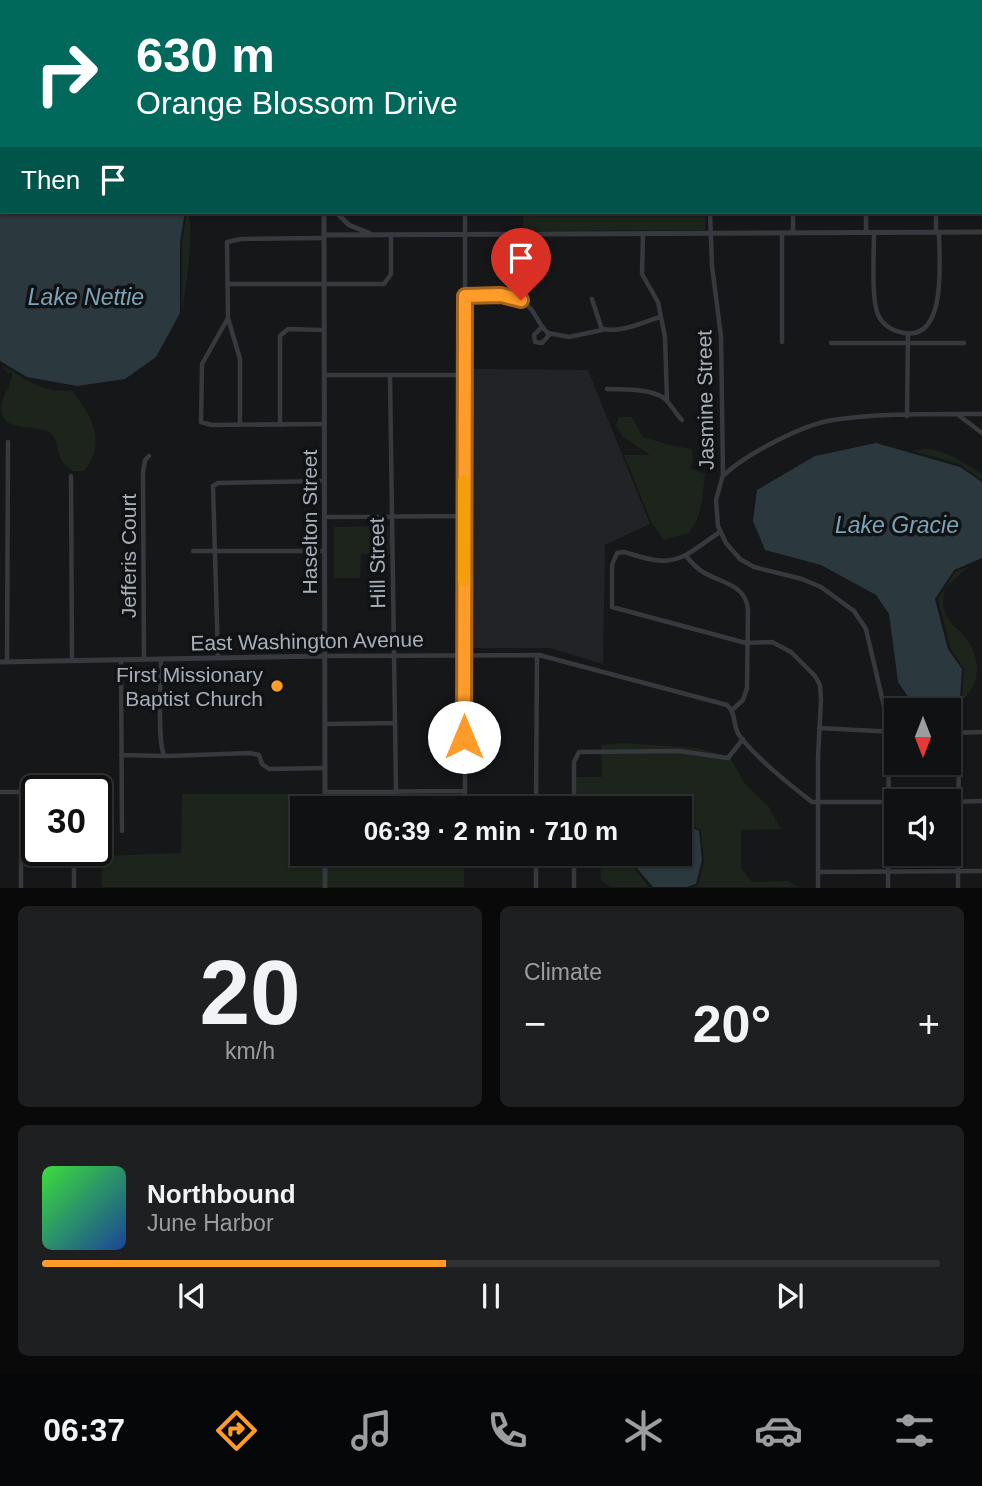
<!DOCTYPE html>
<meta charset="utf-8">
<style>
:root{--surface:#101113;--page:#1e1f21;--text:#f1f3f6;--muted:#9c9da0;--line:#303133;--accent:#ff9b28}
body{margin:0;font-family:Arial,sans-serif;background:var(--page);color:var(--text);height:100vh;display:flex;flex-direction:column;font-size:26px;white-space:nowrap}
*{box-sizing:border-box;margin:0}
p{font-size:23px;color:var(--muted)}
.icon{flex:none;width:38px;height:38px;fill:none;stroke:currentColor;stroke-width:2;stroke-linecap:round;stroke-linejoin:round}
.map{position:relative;height:888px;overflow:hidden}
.side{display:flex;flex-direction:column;gap:18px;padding:18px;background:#09090a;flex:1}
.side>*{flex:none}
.top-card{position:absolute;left:0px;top:0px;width:984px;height:214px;box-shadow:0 2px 5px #0004,0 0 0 2px var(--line);background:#00695c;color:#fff;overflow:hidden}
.needle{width:46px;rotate:180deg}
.tools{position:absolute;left:884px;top:698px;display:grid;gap:14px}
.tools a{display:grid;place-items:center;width:77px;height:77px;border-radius:0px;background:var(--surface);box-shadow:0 2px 5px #0004,0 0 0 2px var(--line);font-size:35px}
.speed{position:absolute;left:21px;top:775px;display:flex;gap:14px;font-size:35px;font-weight:700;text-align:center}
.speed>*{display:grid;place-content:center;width:91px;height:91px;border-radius:50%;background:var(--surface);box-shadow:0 2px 5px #0004,0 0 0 2px var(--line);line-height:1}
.speed .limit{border:4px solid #111;border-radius:10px;background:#fff;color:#111}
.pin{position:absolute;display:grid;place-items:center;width:60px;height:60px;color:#fff;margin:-72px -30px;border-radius:50% 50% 50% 0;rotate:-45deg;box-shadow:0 0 7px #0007}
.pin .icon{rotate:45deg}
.me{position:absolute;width:77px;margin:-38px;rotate:0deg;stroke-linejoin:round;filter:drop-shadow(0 0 5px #0008)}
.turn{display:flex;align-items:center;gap:24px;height:147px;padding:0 21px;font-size:32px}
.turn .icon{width:91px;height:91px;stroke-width:2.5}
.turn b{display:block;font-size:49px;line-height:60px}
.then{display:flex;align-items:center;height:66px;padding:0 21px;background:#0003;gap:14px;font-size:26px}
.big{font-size:52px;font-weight:700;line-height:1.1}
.side .tile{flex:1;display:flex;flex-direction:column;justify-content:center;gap:10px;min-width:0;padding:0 24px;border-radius:10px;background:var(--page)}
.side .dial{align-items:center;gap:0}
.dial b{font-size:91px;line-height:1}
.song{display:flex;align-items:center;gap:21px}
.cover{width:84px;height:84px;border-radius:10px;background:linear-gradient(135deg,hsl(120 70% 55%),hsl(220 70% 35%))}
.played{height:7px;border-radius:4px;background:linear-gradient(90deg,var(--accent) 45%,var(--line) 45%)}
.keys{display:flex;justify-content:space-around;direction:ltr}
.heat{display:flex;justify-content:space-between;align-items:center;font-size:38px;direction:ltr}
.side .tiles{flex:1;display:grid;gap:18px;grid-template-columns:1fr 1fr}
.tile:last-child{grid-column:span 2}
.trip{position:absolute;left:290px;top:796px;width:402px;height:70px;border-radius:0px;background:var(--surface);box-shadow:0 2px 5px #0004,0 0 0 2px var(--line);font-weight:700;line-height:70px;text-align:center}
.tab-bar{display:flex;height:112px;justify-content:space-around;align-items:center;background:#060708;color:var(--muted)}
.tab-bar .icon{width:49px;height:49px}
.tab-bar .on{color:var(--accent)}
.tab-bar b{font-size:32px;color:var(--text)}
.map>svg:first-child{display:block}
.built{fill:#222326}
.green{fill:#1c241c}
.water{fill:#2b383e}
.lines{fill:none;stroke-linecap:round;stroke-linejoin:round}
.minor{stroke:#37393e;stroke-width:4.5}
.tertiary{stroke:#37393e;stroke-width:5}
.route-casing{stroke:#a6651a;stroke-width:18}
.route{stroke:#ff9b28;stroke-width:12}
.slow{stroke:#f59e0b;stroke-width:12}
.poi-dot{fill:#ff9b28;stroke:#111214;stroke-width:2.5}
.labels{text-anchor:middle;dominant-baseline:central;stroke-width:7;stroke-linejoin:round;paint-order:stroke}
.street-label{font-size:21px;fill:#a7afba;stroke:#111214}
.poi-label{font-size:21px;fill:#a7afba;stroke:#111214;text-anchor:end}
.water-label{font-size:23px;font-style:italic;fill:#7ba4b8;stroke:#111214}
</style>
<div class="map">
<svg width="982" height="888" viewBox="0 0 982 888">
<rect width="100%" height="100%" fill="#161719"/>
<path class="built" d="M471,369L588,370L650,524L605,545L603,664L550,648H470Z"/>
<path class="green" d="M497,0H675V2H498Z
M187,212C196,228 185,292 182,313V242Z
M523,212H706L705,230L537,231L523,229Z
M0,364C23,377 44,395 72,390C91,416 108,441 84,471H72C68,467 63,464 61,459C57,451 58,440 51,434C37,422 3,435 1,409C1,395 12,387 12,373H8Z
M619,417H632L643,437L674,446L692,449L693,460L690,468L705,474C702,497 703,514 689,533L664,540L652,524L624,455H650L622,436L616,425Z
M924,449C945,449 964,463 982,474V480L960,464L913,451Z
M390,526L391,554H361L360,578H334V527Z
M969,566L945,588C944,595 942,604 944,610C947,622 957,627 964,636C982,656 982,688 959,702C945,709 938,713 923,706L940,709L962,699L964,669L950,648L938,599L955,572Z
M624,743L697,748L730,757L744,783L769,807L781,829L741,830V868L752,882L788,881L799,887H693L698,885L704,861L701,830L681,820V808H573V777H602L601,745Z
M182,794H317L318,803L459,802L461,808H303V854H464V887H102L101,856L181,853Z
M573,854H634V868L649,887H611L601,881L600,859L573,860Z"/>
<path class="water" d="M0,96H2V212H185L180,242V313L156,357L125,379L77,386L27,377L0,361Z
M876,443L960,467L982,482V558L954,570L935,599L948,649L962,669L960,698L940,707L911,701L898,682L889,614L876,595L821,565L765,550L753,521L757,490L815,456Z
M681,822L699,831L702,860L696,884L687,887H653L636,867V854H681Z"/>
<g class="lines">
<path class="minor" d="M464,0V2
M773,0L774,2
M972,0L973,2
M863,2V0
M710,212L712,266L721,336L723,475L716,500L718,526L726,543L740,559L754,567L802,579L821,587L854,611L866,629L889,728L888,888
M793,212V233
M866,212V233
M874,233C874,253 871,298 878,315C883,325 893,331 904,333C948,341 939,258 939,233
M936,233V212
M643,234L642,274L658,302L665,337L667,400
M229,284H384L391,274V234
M465,296C486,296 515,290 531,309C537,317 540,326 548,333L569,337L602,330L592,299
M228,318L202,364L201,422L212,425L324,424
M542,327L534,335L535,342L542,343L550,334
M603,329C621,333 643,322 660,317
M782,342V233
M831,343H964
M324,375H465
M390,376L396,792
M607,389C624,390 648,388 664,398C670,403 676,414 682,420
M958,414H982
M907,416L908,333
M240,425V359L228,318L227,242L241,239L324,238
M280,425V336L288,329L323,330
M724,475C746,454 804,424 833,420C870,414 920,414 957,414L982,433
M71,476L72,661
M324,517L464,516
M720,532C699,545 682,565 655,560C644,559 634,554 623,552L617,553L612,565V607L746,643L772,642L791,652L815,676L820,685L821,700L818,757V888
M193,551H325
M686,556C691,562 696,568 703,572C721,583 746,584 748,610L747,688L743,700L732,710
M325,656L539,655L727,705C737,714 732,724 739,735C756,758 789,784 812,802H896
M218,658L213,486L218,483L324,481
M144,659L143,472L145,460L149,456
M161,659C161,679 157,740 164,755
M121,660L122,831
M7,662L8,442
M325,724L395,723
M819,728L896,732
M948,733L982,732
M121,755L168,756L250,753L259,755L262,764L269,769L325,768
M54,791H63
M0,792H37
M21,792V888
M325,792L465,791
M948,802L982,801
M463,808L465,791V212
M536,808L537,655
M574,808V762L579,752L679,751L728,758L743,739
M574,854V888
M818,872L982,871
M74,888V850
M536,888V854
M958,888L959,733"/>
<path class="tertiary" d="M283,0L285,2
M324,212L325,808
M336,212L349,225L369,233
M324,235L982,232
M0,662L325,656
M325,888V854"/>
</g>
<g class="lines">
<g class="route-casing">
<path id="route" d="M464,737L465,296L501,295L521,300"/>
</g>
<use href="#route" class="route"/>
<path class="slow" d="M464,481V580"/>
</g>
<circle class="poi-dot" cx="277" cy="686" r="7"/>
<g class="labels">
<g class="street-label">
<text transform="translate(705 400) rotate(-91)">Jasmine Street</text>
<text transform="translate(309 522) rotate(-90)">Haselton Street</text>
<text transform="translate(128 556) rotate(-90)">Jefferis Court</text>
<text transform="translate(377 563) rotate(-91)">Hill Street</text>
<text transform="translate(307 641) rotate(-1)">East Washington Avenue</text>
</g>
<g class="poi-label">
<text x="263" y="674">First Missionary<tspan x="263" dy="24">Baptist Church</tspan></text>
</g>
<g class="water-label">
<text x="86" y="297">Lake Nettie</text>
<text x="897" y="525">Lake Gracie</text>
</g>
</g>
</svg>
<div class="tools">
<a><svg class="needle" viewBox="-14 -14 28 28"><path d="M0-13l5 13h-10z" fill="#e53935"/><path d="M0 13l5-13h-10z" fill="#9c9da0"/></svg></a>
<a><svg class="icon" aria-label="sound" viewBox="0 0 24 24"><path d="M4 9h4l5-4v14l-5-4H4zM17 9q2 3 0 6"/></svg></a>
</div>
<div class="speed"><div class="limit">30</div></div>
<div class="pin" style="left:521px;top:300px;background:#d93025"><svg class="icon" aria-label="arrive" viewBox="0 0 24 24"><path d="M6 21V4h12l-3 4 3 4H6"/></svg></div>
<svg class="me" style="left:464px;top:737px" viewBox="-20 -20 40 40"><circle r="19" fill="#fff"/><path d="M0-13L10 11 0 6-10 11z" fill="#ff9b28"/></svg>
<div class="trip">06:39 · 2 min · 710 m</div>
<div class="top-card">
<div class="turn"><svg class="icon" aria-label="right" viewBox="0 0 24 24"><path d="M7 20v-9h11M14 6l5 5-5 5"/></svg><div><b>630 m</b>Orange Blossom Drive</div></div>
<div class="then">Then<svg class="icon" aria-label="arrive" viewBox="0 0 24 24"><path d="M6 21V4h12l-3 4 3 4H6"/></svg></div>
</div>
</div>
<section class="side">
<div class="tiles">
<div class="tile dial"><b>20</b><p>km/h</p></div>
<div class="tile"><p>Climate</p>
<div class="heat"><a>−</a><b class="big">20°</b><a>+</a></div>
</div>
<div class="tile">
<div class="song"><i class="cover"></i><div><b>Northbound</b><p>June Harbor</p></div></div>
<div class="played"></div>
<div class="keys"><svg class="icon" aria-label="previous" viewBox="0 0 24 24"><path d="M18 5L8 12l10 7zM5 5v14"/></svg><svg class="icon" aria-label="pause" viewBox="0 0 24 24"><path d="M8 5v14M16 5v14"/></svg><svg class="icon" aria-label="next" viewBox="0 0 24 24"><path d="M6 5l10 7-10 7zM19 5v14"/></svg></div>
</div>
</div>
</section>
<nav class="tab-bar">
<b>06:37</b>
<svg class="icon on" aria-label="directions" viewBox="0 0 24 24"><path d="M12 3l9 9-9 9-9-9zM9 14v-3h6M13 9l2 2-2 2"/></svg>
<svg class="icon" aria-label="music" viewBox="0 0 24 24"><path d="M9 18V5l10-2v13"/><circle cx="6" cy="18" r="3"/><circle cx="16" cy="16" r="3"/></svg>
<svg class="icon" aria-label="phone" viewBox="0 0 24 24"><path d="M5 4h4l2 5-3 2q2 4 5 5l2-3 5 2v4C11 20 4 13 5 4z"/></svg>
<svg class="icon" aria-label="climate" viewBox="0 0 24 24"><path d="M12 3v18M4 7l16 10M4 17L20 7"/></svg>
<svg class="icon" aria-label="car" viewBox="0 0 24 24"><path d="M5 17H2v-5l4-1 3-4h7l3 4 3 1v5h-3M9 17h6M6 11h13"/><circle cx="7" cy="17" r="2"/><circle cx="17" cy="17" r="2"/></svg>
<svg class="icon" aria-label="filters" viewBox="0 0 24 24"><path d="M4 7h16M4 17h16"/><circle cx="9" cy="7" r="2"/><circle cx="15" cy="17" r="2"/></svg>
</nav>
